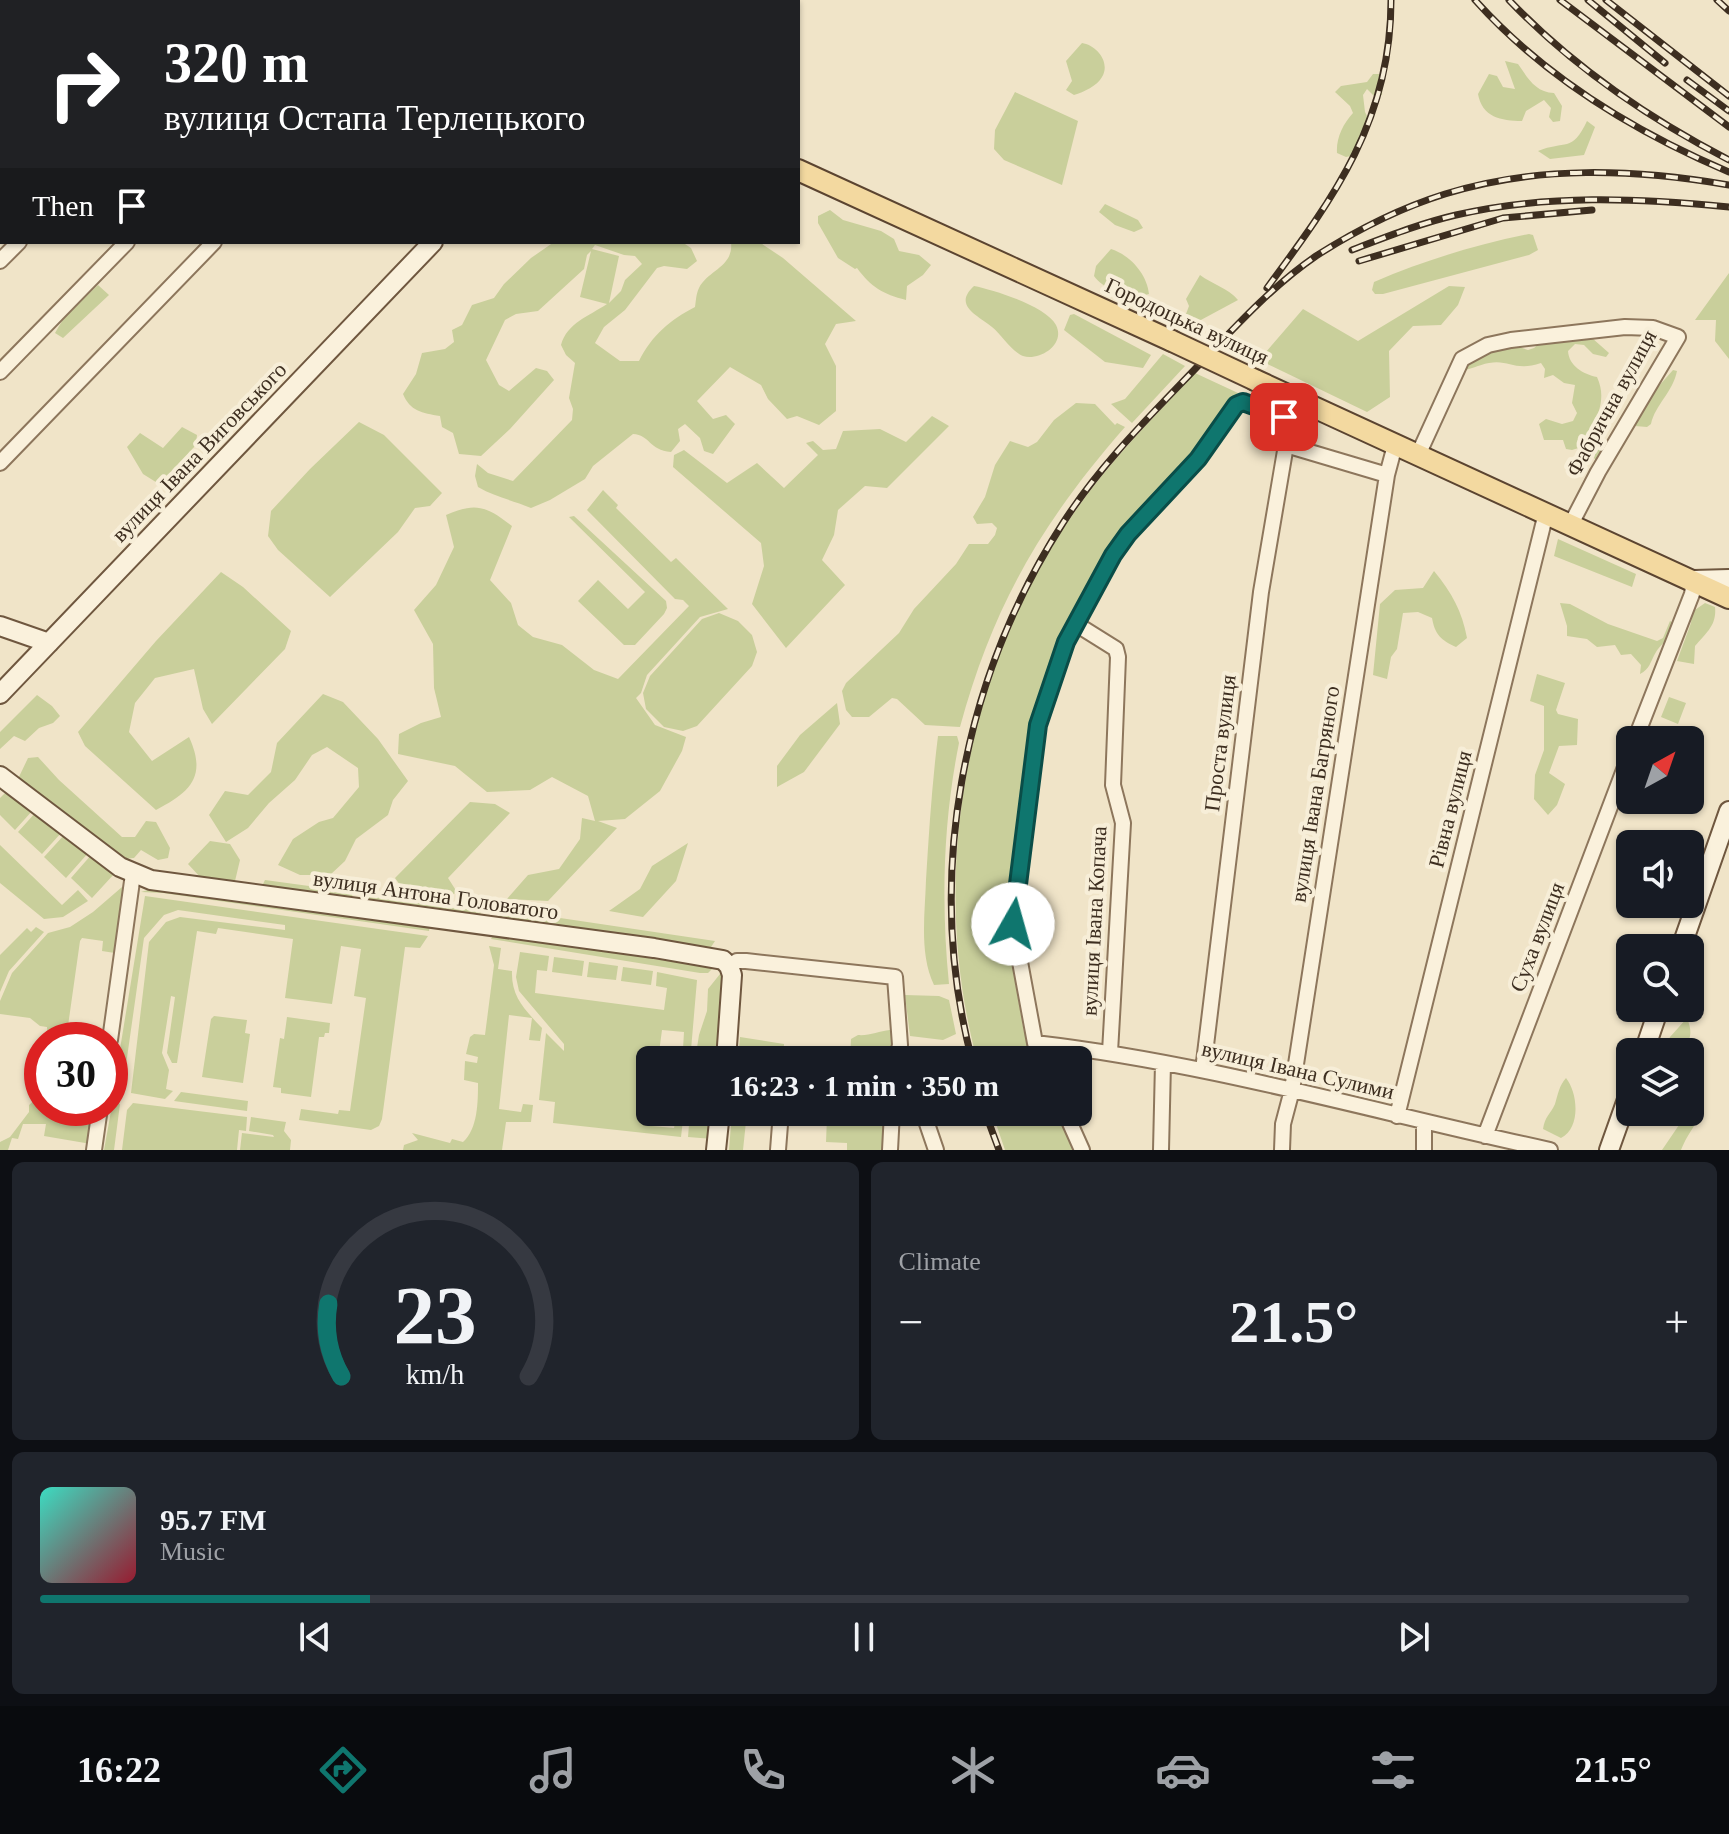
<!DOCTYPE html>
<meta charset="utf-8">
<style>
:root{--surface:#171b24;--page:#20242c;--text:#f1f3f6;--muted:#9ea1a6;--line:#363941;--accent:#0f766e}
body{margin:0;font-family:Georgia,serif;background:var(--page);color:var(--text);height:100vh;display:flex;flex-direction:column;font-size:30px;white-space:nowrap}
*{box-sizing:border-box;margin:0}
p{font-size:26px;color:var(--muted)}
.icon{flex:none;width:44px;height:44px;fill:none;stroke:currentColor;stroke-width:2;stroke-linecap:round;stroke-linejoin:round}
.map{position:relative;height:1150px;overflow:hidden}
.panel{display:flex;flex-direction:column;gap:12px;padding:12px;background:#0d0f14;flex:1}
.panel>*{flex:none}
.top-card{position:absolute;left:0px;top:0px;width:800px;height:244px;box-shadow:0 2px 6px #0004;background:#202124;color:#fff;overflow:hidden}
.needle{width:52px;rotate:40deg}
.fabs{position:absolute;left:1616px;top:726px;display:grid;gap:16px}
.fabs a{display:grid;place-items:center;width:88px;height:88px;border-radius:12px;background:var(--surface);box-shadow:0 2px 6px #0004;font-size:40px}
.speed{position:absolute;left:24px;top:1022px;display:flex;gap:16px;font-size:40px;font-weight:700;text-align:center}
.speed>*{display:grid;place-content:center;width:104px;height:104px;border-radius:50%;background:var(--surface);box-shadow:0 2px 6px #0004;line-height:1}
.speed .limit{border:12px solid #d22;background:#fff;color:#111}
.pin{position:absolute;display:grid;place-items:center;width:68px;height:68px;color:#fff;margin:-34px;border-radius:16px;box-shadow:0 4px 12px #0006}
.me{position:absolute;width:88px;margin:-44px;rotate:7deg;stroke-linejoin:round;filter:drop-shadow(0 0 6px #0008)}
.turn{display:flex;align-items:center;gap:28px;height:168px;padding:0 32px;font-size:36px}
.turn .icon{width:104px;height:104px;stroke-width:2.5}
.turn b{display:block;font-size:56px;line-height:68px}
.then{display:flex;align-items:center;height:76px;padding:0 32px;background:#0003;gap:16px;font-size:30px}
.big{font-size:60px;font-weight:600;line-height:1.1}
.panel .card{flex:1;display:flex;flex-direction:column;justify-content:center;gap:12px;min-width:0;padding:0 28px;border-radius:12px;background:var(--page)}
.panel .dial{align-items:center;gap:0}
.dial svg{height:208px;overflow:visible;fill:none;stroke:var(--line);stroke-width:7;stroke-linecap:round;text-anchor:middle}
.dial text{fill:var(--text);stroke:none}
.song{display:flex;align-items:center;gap:24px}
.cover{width:96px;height:96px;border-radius:12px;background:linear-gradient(135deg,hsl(170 70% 55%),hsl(350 70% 35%))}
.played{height:8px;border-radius:4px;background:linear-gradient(90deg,var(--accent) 20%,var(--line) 20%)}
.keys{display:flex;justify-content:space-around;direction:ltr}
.heat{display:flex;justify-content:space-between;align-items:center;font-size:44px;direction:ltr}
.panel .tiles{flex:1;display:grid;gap:12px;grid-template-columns:1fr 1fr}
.card:last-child{grid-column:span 2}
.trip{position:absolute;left:636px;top:1046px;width:456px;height:80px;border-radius:12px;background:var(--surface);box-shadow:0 2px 6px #0004;font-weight:600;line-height:80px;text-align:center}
.dock{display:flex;height:128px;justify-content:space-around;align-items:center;background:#090b0e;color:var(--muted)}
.dock .icon{width:56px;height:56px}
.dock .active{color:var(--accent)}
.dock b{font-size:36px;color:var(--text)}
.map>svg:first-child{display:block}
.green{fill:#c9cf9b;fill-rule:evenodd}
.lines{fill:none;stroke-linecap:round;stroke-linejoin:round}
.street-casing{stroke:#8d765c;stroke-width:18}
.secondary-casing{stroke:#6f573f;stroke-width:22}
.primary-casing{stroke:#5b4430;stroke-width:24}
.street{stroke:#faf1dc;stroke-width:14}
.secondary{stroke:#faf1dc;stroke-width:18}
.primary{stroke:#f3d9a0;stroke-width:20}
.rail-casing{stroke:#3d2e20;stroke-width:7}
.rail{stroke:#f7eed8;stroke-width:4;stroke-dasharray:12;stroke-linecap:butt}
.primary-bridge-casing{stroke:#5b4430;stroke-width:24;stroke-linecap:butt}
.primary-bridge{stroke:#f3d9a0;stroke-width:20}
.route-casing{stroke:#0a4d48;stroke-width:20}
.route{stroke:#0f766e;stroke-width:14}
.labels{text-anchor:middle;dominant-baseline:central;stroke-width:8;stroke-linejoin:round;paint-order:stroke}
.street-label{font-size:22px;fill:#3d2e20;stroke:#f7eed8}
</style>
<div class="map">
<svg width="1729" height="1150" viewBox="0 0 1729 1150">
<rect width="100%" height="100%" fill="#f0e4c8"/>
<path class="green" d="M1082,43C1096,45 1111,62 1102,77C1097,86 1084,92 1074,95L1066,90L1072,81L1066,61Z
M1505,61L1518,64C1528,78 1535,92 1554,93L1562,106L1560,121L1553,122L1549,117L1551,108L1544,100L1526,111L1522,121C1501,121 1482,117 1478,94L1489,74L1497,76L1503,87L1515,89Z
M1373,74H1379L1383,77L1382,95L1375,97L1367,89L1363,95L1365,112L1371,124L1355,155L1346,157L1337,153C1336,138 1343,124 1353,113L1350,106L1335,92L1341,86L1367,82Z
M1015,92L1078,121L1062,185L1004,160L994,149L995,130Z
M1587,121L1595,127L1584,155L1550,159L1538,151C1565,140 1572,153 1587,121Z
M1105,204L1138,220L1143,228L1134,232L1115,225L1099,212Z
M830,210L843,220L881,231L894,239L899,251L919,255L931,265L923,275L907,286L906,300C883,294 871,287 857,268L855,269L838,258L818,223V216Z
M1529,234L1533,235L1538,250L1529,255L1383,294H1375L1372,290L1374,282C1425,260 1475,245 1529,234Z
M554,242H682L691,248L697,261L687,269L664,266L657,268L625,310L604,327L595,343L620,361H639C652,335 670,320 695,307C696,301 696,294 699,288C708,270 734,267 731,242H759L783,258L856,321L836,324L825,344L836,366V411L819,425L797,416L787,419L768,399L761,385L730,367L697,401L713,419L726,415L735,424L713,454L704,451L700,438L685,424L678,429L680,441L671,452C649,450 650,435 633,434L593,466L585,479L550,500L531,508C512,500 495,497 478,487L475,476L477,464L488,473L513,481L572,420L573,409L569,398L575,363L566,355L561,345C567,323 589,316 607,304L580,297L591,251L587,255L584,269L538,311L516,314L505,320L486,360L499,385L509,391L536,368L547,371L554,380L510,429L481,456L459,454L453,433L442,427L440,416C422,413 410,411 403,394L416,374L422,353L445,349L454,342L452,330L462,325L472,305L494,298L504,284L531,258ZM595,245L624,255L635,256L642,264L625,280L621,291L609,303L619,256L592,249Z
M1111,249C1130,255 1147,274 1149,294C1131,300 1105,291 1094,276L1096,266Z
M1729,273V359L1715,341L1716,320H1695Z
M1200,275C1212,284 1228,288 1238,300L1199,321L1186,314L1189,306L1186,299Z
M98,285L109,295L63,338L55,333L65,316Z
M974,286C994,290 1046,306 1056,325C1066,345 1039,361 1023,356C1012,352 1001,334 992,327C979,316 952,306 974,286Z
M1449,286L1465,287L1458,305L1441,325L1413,326L1389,351L1390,397L1367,412L1259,360L1303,309L1358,341Z
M1074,314L1151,355L1143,368L1105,362L1064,330L1070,315Z
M1583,338H1592L1609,353L1606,357L1593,354L1584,345L1575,344L1568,351C1569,366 1583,374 1597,377C1606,397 1599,410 1593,430L1603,452L1600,460H1596L1582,447L1572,450L1566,449L1563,440H1544L1539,424L1546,419L1562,424L1573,421L1577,413L1572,403L1575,385L1564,383L1553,375L1544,378L1545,369L1541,363C1515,372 1509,359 1489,363C1477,365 1470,371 1458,370L1467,355L1513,345L1528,350L1534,348L1541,342H1564Z
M1163,354L1185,366L1132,423L1111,404L1125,399Z
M1673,370L1677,371C1673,392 1655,405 1651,424L1647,427L1635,426L1658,387Z
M1195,373L1238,393L1200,448L1129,526L1035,718L1009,923L1012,964L1024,1032L1037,1060H977C927,873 966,668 1076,510C1111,460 1154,417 1195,373Z
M1076,403L1095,404L1115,425L1117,423L1125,427C1042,522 993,605 960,727L925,725L897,699L892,698L869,717H852L846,710L842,691L846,683L899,633L914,609L956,564L969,544H988L995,535L997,528L992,523L977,524L973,517L985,497L995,465L1010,441L1028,447L1037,442L1054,420Z
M932,416L949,426L887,488L865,486L838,510L834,535L822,560L845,585L786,648L752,604L764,566L761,543L673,467L674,455L684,450L727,483L757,463L784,488L818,455L806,443L813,441L823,450L836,449L843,431L880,429L906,442Z
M359,422L384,435L442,493L430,506L415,508L398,532L330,597L278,550L268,536L271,511L310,469Z
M182,427L197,435L196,445L159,484L143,474L127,447L140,433L163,448Z
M603,490L618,505L616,508L671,562L676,558L728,609L700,617L647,675L641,693L636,698L655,725L686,737L682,751L660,791L625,819L598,821L617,828L548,901L507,899L528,875L559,869L580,839L582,818L595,821L588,796L552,777L530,790L487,792L455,766L398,754L399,734L421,723L441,717L434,688L433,644L414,610L436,585L454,547L446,515C476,502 486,506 512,526L490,580L511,603L518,625L533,637L562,645L594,670L618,679L689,606L683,600L675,599L587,510Z
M574,516L666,601L667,608L664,614L635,645H624L578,601L598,580L628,609L645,592L569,517Z
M1558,539L1636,574L1632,587L1554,556Z
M1434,571C1452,593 1462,611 1467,638L1456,647C1441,640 1435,635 1432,618L1418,612L1403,613L1397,649L1391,657L1387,679L1373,675L1380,604L1395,590L1423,588Z
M221,572L243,587L291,631L285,649L212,724L203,709L194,669L155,678L135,703L129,732L152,761L189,737C207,776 191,792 156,810L85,746L78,732L156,641Z
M1560,603L1570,604L1608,624L1657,641L1663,638L1670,621L1675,624C1673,638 1663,641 1656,652C1650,662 1650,669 1640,674L1641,665L1631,654L1621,655L1615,645L1597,647L1587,639L1567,636V626Z
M1705,603L1715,607C1717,625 1706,633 1695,646L1694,664L1677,661L1691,623L1692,612Z
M719,613L738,621L752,635L757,652L752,666L697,726L683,731L664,727L646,709L643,693L650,676L702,619Z
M1537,674L1565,683L1556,710L1558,714L1578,719L1577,745L1559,746L1549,773L1565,784L1557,805L1548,815L1534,799L1535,775L1544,750V706L1530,701Z
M323,694L343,702L378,739L408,781L393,800L388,815L356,839L345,861L330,875H300L278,865L293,839L319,822L333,818L359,787L358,768L327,747L312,755L295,780L269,803L248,828L226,842L209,815L225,791L248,795L271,772L277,743Z
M37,695L52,706L60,716L53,723L39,728L25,741L14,736L0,749V732Z
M1669,697L1686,703L1678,724L1661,717Z
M837,703L840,724L804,772L777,787V766L800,735Z
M938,736H957L959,743C943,822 941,903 949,984L934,985C919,953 925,914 926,880C929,831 932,784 938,736Z
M38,757L59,780L122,837H135L146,821L156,822L170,848L168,858L158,860L141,850L134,858L124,859L17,781L28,758Z
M7,791L33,810L15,830L0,815V798Z
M470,802L495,804L510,813L448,878L457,892L438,903L481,909L480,918L364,904L371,895L410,899L395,878Z
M36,812L62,832L42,854L18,832Z
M65,834L89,852L66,878L44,857Z
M210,841L230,844L240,860L235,881L201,878L188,864Z
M688,843L676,881L643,917L609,911L640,889L652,866Z
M0,845L62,905L78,890L88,901L63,917L44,919L0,883Z
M92,854L115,873L92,898L71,878Z
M265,880L353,892L351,902L260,890Z
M122,887L126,889L121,954L102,951L103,941L82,938L80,941L66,1040H48L47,1027L40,1026L30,1018L0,1014V1001L12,973L48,933L70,927L93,912Z
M158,887L430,925L429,931L163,893L141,892Z
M145,896L428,936L420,948L405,947L382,1119L379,1126L371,1130L299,1120L301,1109L338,1114L339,1110L350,1111L366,998L354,996L361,949L341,946L332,1004L285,998L293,939L218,928L216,934L197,931L177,1063H172L167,1053L175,997L171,996L162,1053L169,1070L166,1089L173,1091L165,1099L131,1093L149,942L166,922L180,917L285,930V925L178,910L164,915L144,938L123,1086L119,1092H113Z
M500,909L715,941L711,947L499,922Z
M36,927L44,932L9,971L0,992V955L27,928L31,932Z
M494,934L713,968L708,973H700L491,939Z
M489,946L501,948L498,969L512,971C511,997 525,1010 542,1028L540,1041L529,1040L532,1018L509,1015L499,1109L521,1112L523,1104L533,1105L531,1122H506L502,1150H403L404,1145L418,1140L412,1133L450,1143L452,1139L463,1142C478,1129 478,1101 478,1083L464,1080L465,1061L477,1063L478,1057L466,1054L470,1037L474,1034L485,1035L494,965Z
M520,952L549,956L547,971L537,970L535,993L664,1010L667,988L656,986L657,972L697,980L691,1050L683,1049L684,1032L662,1030L658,1060H650L652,1126L674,1128L676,1118L683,1120L681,1137L553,1123L555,1102L539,1100L546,1033L564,1051V1044L519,991L516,977Z
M554,957L584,961L582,976L552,972Z
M589,962L618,966L616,980L587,977Z
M623,967L653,971L651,985L621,981Z
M720,974L727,982L722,1060H695L699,1035L707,1011L708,989Z
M905,995L939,996L949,1000L956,1034L943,1040L910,1036Z
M889,1000H892L894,1042L892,1060H850L851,1039L858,1035C869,1036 879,1031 890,1030Z
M214,1016L247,1020L245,1033L250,1034L243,1083L202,1077L211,1019Z
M287,1017L330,1023L329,1033H325L324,1037H319L311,1097L281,1093V1088L273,1087L280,1038L284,1039Z
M1687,1018C1693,1033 1691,1040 1681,1052H1663L1670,1037Z
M740,1037L784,1044L783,1060H775L776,1049L753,1047L752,1060H738Z
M1566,1078C1578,1093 1581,1128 1561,1138L1543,1129C1545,1116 1550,1115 1555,1104C1558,1094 1559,1086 1566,1078Z
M181,1092L248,1101L247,1111L174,1101Z
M37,1098H42V1108H80L96,1112L91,1144L44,1136L46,1124H23L18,1139L12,1138L8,1150H0V1142L10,1137L29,1112V1105Z
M1690,1098H1699C1698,1106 1698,1118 1694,1126C1689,1134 1685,1140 1681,1150H1662L1679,1125L1676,1119L1654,1112H1690Z
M113,1100L120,1104L114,1150H104Z
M133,1103L247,1117L246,1131L239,1130L237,1150H122L127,1110Z
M690,1112H717L713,1139L688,1137Z
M732,1112H747L743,1150H729Z
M854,1112H888L886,1150H847V1143L826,1142L827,1117L830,1113Z
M992,1112H1060L1077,1150H1005Z
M251,1117L286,1122L284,1131L291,1140L290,1150H240L242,1133L274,1137L273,1135L249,1131Z"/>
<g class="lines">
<g class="street-casing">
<path id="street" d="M99,2L101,0
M182,2L184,0
M254,2L256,0
M360,2L362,0
M0,102L2,100
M0,187L2,185
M0,261L19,242
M0,372L127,242
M1286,445L1387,475
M1418,455L1462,359L1488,345L1511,340L1625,327L1653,328L1678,337L1598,472L1571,524
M0,463L214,242
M1076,624L1116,649L1118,657L1113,785L1123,823L1110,1052
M1635,740L1692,594L1694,580
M729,966L737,961H746L895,977L900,1045L896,1060
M110,1040L133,874
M1035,1043C1209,1063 1378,1113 1550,1150
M1042,1060L1035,1043L1013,924L1038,725L1066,642L1113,555L1128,534L1198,459L1236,405L1243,402L1284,417L1287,423L1286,445L1261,592L1203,1070
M923,1112L936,1150
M1065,1112L1082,1150
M1397,1116L1546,513
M1424,1123V1150
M1485,1136L1630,754
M94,1150L100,1108
M778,1150L781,1112
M890,1150L892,1112
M1161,1150L1163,1063
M1282,1150L1283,1124L1292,1090L1387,475L1395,445"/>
</g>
<g class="secondary-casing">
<path id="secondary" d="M1694,580L1729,579
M0,626L49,643
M0,694L433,242
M0,776L120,867L151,880L654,948L723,960L729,966L732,975L726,1060
M1681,948L1729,811
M1644,1052L1659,1008
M716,1150L720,1112
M1609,1150L1630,1091"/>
</g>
<g class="primary-casing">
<path id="primary" d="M434,0L439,2
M798,170L1172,341
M1255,380L1729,598"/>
</g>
<use href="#street" class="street"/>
<use href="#secondary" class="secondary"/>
<use href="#primary" class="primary"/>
<g class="rail-casing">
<path id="rail" d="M1475,0C1544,77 1635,132 1729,172
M1509,0C1572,66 1648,118 1729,160
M1560,0L1729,127
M1588,0L1665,63
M1606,0L1729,96
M1717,0L1729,11
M1687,80L1729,111
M1352,250C1386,237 1421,223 1456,215C1547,194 1637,198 1729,207
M1359,261L1503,218L1592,210
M1267,288C1335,196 1391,120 1391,0
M972,1060C924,878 962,680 1063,523C1100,465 1149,417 1196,368C1233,329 1272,286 1316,256C1355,231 1400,208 1445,194C1538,165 1634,169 1729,185
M985,1112L999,1150"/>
</g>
<use href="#rail" class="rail"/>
<g class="primary-bridge-casing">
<path id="primary-bridge" d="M1172,341L1255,380"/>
</g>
<use href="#primary-bridge" class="primary-bridge"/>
</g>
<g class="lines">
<g class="route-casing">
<path id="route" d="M1013,924L1038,725L1066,642L1113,555L1128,534L1198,459L1236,405L1243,402L1284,417"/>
</g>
<use href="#route" class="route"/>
</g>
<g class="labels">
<g class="street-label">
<text transform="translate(1187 321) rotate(25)">Городоцька вулиця</text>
<text transform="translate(1611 403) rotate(-61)">Фабрична вулиця</text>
<text transform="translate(199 452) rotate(-46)">вулиця Івана Виговського</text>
<text transform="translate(1220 743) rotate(-83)">Проста вулиця</text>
<text transform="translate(1315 794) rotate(-81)">вулиця Івана Багряного</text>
<text transform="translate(1450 809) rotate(-76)">Рівна вулиця</text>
<text transform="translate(436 895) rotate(8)">вулиця Антона Головатого</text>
<text transform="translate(1094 921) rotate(-87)">вулиця Івана Копача</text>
<text transform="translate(1537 937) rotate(-69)">Суха вулиця</text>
<text transform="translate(1298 1070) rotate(13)">вулиця Івана Сулими</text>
</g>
</g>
</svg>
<div class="fabs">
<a><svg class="needle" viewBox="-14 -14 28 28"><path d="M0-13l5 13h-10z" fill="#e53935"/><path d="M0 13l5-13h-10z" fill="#9ea1a6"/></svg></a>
<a><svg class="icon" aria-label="sound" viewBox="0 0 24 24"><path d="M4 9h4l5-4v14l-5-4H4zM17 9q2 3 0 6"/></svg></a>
<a><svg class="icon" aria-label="search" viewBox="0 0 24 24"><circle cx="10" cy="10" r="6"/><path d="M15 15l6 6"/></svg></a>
<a><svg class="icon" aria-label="layers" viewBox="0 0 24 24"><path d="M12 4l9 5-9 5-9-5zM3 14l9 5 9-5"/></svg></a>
</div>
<div class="speed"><div class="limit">30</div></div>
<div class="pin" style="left:1284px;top:417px;background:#d93025"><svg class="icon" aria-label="arrive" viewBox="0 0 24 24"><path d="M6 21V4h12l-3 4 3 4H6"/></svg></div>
<svg class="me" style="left:1013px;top:924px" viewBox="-20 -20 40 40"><circle r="19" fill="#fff"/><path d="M0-13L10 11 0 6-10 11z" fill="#0f766e"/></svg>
<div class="trip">16:23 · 1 min · 350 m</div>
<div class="top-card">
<div class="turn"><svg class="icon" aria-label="right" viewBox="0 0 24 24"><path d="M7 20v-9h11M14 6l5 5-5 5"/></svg><div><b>320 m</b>вулиця Остапа Терлецького</div></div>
<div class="then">Then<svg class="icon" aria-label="arrive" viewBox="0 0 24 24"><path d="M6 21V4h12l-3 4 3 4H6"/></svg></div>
</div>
</div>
<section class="panel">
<div class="tiles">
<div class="card dial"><svg viewBox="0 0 100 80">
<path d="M14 69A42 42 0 1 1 86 69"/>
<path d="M14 69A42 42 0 0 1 9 41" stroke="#0f766e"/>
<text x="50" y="56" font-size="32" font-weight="700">23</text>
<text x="50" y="72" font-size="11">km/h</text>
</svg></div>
<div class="card"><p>Climate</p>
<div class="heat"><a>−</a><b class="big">21.5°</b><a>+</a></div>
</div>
<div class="card">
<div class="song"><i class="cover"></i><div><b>95.7 FM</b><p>Music</p></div></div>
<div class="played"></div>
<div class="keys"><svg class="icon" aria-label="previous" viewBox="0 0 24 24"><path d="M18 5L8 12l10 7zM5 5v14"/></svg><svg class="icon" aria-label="pause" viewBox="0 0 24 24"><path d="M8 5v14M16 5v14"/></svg><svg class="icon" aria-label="next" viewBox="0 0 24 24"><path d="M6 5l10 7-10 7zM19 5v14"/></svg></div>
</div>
</div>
</section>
<nav class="dock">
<b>16:22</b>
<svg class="icon active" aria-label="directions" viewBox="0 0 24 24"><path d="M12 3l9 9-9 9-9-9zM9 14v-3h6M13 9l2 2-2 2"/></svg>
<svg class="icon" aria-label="music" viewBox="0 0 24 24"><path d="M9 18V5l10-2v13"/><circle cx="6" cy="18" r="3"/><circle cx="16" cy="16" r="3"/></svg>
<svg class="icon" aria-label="phone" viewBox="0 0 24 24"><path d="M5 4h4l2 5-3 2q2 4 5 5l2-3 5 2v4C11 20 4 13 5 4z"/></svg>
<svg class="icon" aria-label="climate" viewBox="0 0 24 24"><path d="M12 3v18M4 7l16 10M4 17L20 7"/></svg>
<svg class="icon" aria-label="car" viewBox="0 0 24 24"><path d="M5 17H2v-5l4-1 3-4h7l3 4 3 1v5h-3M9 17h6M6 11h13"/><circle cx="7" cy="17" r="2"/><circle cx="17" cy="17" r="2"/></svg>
<svg class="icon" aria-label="filters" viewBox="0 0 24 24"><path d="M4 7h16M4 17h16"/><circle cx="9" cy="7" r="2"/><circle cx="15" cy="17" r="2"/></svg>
<b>21.5°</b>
</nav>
